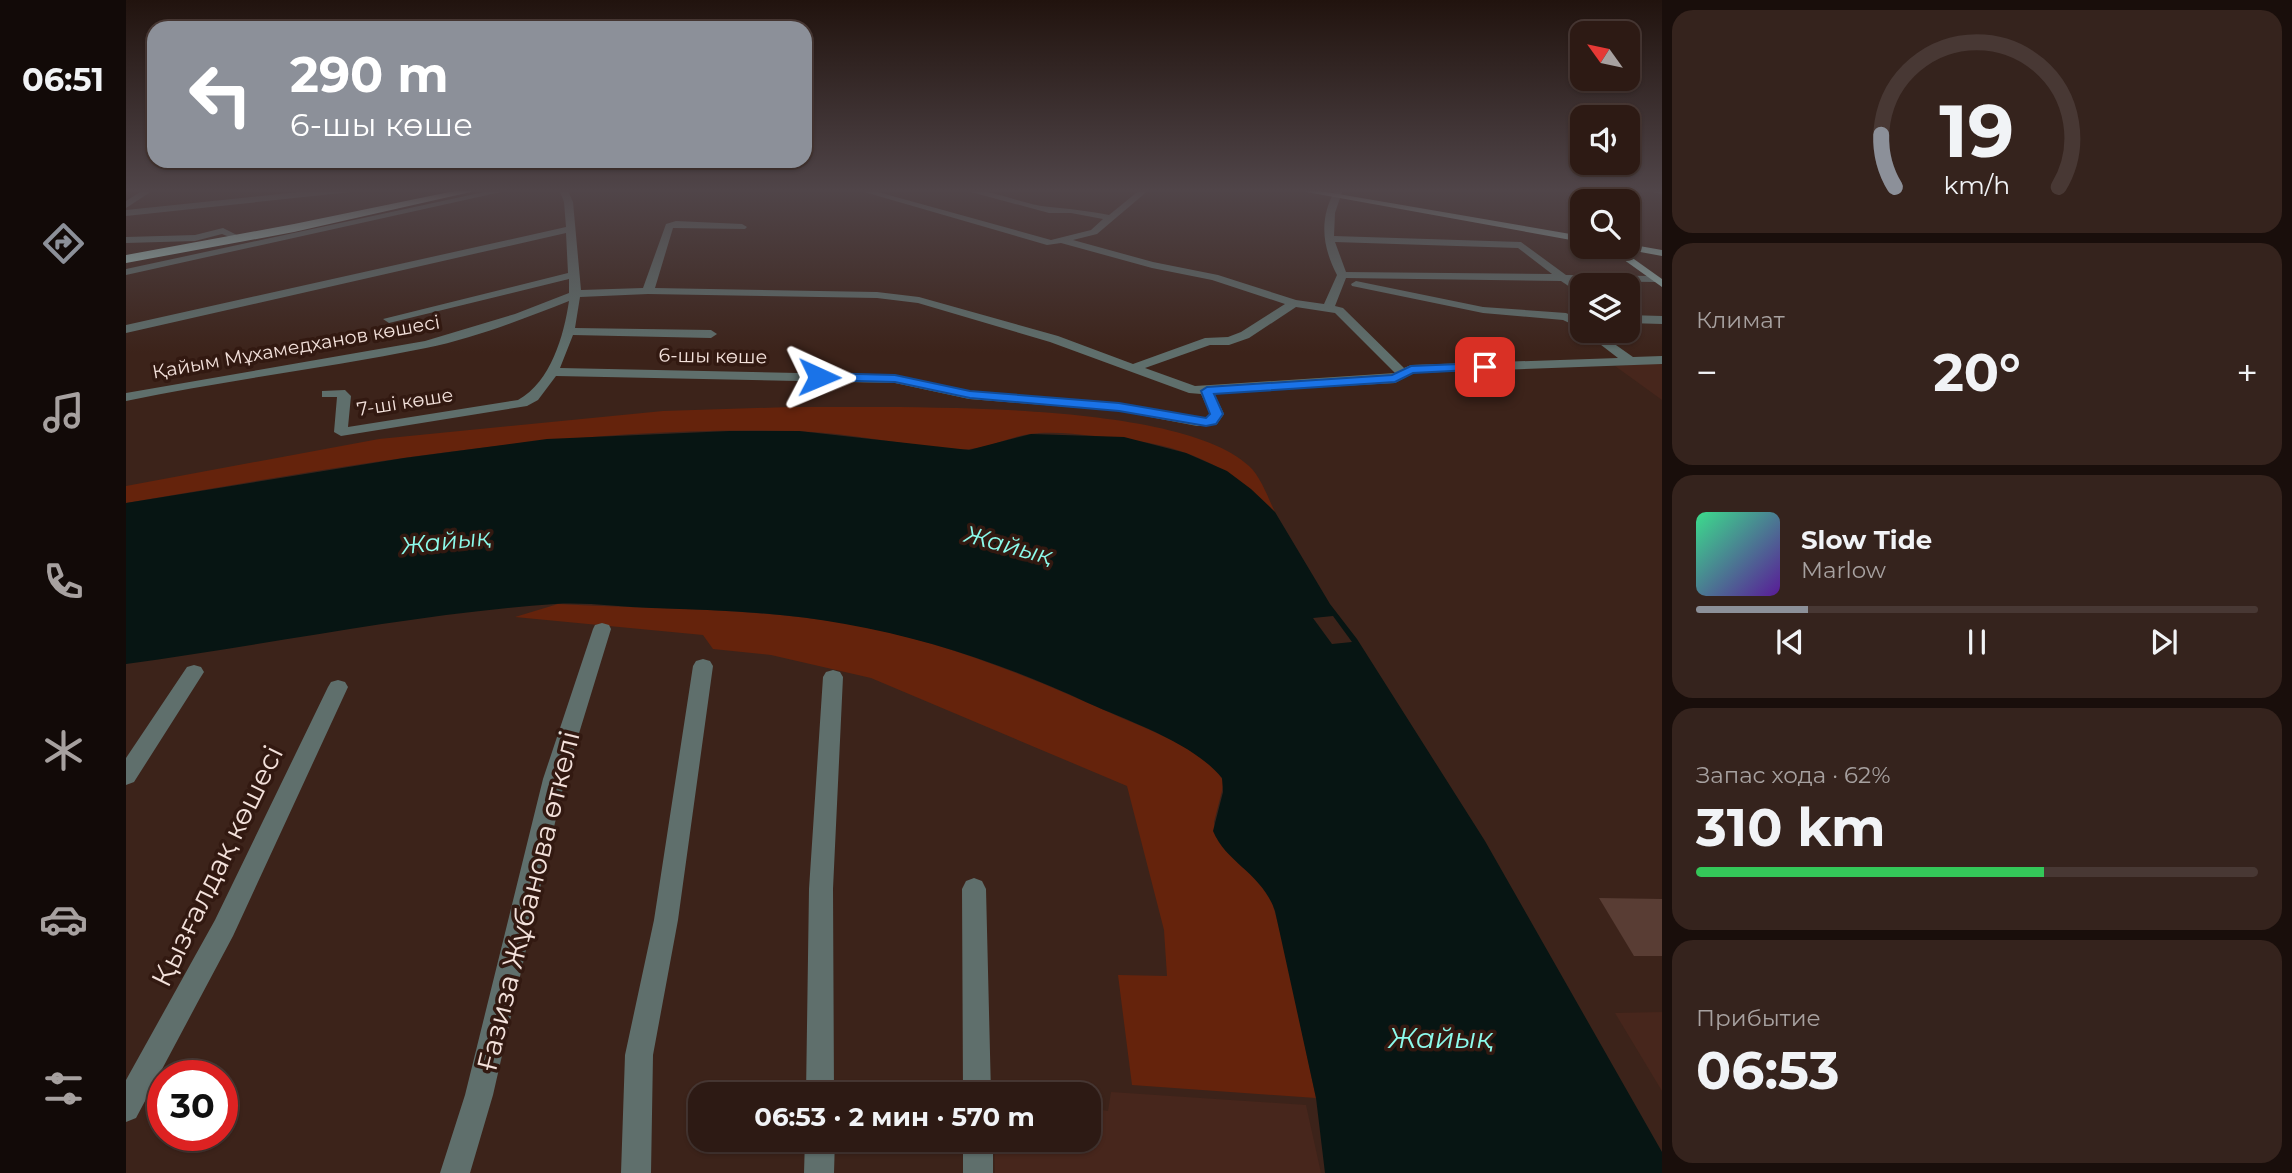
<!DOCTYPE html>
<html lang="ru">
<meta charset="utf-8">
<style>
:root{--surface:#2d1a14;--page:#35231d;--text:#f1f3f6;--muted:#a7a1a0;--line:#483834;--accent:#8c9099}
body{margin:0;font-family:Montserrat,sans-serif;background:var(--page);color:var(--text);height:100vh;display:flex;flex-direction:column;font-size:26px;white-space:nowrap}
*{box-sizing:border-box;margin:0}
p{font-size:23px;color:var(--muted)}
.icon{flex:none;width:38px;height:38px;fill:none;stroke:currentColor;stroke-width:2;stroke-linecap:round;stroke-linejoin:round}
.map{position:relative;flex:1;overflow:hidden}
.drawer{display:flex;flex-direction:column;gap:10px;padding:10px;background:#190e0b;width:630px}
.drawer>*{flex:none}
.guide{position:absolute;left:21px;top:21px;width:665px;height:147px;border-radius:21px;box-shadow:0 2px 5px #0004,0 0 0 2px var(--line);background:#8c9099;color:#fff;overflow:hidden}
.needle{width:46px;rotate:303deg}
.controls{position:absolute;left:1444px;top:21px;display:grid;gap:14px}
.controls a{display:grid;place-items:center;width:70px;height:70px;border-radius:14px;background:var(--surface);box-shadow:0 2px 5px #0004,0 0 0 2px var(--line);font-size:35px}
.speed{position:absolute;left:21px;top:1060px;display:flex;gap:14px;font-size:35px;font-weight:700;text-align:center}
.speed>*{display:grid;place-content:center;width:91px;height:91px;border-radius:50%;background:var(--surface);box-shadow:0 2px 5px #0004,0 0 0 2px var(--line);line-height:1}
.speed .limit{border:10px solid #d22;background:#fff;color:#111}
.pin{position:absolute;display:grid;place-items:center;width:60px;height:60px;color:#fff;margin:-30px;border-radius:14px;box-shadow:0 4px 10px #0006}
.me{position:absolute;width:77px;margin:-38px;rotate:91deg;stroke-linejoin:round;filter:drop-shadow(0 0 5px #0008)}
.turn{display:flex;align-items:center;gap:24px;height:147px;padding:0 28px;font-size:32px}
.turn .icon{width:91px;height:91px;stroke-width:2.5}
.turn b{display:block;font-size:49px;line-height:60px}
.big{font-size:52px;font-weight:700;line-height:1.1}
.drawer .card{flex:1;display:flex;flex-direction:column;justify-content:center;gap:10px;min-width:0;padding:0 24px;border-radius:21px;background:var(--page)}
.drawer .dial{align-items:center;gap:0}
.dial svg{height:182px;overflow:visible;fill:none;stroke:var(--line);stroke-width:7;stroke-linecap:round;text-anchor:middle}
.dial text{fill:var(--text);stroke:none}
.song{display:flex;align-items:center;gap:21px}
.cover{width:84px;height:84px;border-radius:10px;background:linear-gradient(135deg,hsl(150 70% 55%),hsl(270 70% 35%))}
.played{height:7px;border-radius:4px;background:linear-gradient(90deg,var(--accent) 20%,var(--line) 20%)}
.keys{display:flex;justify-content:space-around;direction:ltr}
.heat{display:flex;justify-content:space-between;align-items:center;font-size:38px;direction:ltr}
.charge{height:10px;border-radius:5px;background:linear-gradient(90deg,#34c759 62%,var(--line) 0)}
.trip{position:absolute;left:562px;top:1082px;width:413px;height:70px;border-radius:21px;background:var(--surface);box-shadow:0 2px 5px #0004,0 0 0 2px var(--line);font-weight:700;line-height:70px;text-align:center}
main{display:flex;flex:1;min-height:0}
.menu{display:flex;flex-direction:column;width:126px;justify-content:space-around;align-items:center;background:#120a08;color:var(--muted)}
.menu .icon{width:49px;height:49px}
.menu .current{color:var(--accent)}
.menu b{font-size:32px;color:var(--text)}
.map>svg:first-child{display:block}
.built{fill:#47261c}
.green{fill:#65230c}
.water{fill:#071513}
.pier{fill:#3c231a}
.building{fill:#593d34}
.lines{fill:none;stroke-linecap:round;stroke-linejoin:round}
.minor{fill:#5f6f6c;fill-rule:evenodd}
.major{fill:#93b3ae;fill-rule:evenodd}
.highway{fill:#a7cec8;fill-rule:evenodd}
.route{fill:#1a73e8;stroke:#114b97;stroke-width:2}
.labels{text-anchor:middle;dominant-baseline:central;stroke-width:7;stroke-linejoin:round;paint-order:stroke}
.far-street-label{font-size:19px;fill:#f3e1db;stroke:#321911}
.water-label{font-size:24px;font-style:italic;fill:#8cfbec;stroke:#321911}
.near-street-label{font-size:28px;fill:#f3e1db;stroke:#321911}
.near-water-label{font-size:28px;font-style:italic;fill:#8cfbec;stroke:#321911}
</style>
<main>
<nav class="menu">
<b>06:51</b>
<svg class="icon current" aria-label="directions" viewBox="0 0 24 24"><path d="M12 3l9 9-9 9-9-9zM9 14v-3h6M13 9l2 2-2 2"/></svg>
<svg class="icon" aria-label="music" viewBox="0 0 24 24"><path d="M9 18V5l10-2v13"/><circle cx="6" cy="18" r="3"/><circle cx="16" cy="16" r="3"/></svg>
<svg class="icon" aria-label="phone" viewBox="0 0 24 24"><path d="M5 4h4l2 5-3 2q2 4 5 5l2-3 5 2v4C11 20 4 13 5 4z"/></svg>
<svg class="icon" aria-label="climate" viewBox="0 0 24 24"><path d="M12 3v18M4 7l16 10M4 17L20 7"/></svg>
<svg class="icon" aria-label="car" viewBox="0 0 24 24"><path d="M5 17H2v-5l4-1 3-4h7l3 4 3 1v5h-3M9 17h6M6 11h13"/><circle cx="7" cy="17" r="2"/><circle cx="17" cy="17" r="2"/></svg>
<svg class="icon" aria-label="filters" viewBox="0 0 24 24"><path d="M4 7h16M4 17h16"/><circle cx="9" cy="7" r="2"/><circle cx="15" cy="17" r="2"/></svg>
</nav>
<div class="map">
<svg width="1536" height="1173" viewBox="0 0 1536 1173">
<rect width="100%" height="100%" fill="#3c231a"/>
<path class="built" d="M1536,363V400L1489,366Z
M1536,1012V1091L1489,1013Z
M985,1092L1180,1105L1195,1173H869L868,1139H962L963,1108L982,1111Z"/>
<path class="green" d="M664,407C766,408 1050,398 1123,466C1135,477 1142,498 1149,512C1094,457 1046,442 969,436C948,434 925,431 904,434C878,438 857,452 829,449C776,445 724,433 670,431C442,425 224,465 0,503V486L253,439L537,411Z
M432,604C527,609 623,608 718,623C816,640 907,678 998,719C1026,731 1086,754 1098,783L1088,822L1090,837L1131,879L1145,898L1157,942L1190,1098L1006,1085L992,975L1041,976L1038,930L1001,786L745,678L645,655L587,649L577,635L389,617Z"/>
<path class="water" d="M604,431H673L843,450L905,434L998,437L1060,453L1101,471L1125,489L1149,512L1204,604L1231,639L1359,841L1536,1152V1173H1199L1190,1098L1149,911C1136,873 1100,863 1087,831L1097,792L1096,778C1066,742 1004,722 962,703C885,667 804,639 719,624C656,612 590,610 526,608C494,607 461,602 429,604C286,614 142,645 0,664V503L278,458L421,439Z"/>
<path class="pier" d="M1207,616L1226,642L1206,644L1187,618Z"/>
<path class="building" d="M1473,898L1536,899V956H1508Z"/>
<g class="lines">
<path class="minor" d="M19,189H29L0,208V201Z
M201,189H229L225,192L0,216V210Z
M372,189H388L0,275V269Z
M433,189H441L447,202L455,290L517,288L540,224L550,221L616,224L621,227L619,229L547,228L529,288L751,292L793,297L932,336L1007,364L1079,338L1102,337L1115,332L1159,304L1086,280L1026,268L935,243L921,245L728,189H741L925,240L965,230L977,219L945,213H923L834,189C865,188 893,204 924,207C944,209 962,211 983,215L1015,189H1024L971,234L947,240L1027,262L1092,275L1170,300L1198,304L1211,275C1196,246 1193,219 1209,190L1212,189L1216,192L1209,213L1208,236L1395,242L1440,275L1530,276L1535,279L1530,282L1449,281L1456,287V295L1435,281L1220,278L1209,306L1217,308L1278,368L1285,365L1492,358L1457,331H1470L1507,357L1536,356V364L1288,373L1269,383L1088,393L1098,414L1091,424L1071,426L993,411L843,399L769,383L430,376L412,400L401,406L215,436L208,432L211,397H196V391L219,390L225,396L222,427L392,400C425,382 438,335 443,301C397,319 349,338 300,348C201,368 100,380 0,401V393L299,341L389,314L443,293V279L263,323L257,319L442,273L440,233L0,333V325L440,227L438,202ZM1209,242L1392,248L1426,274L1220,272ZM522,294L751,298L792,303L924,342L1063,393L1075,394L1084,414L1082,417L1071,418L993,403L843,391L769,375L434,368L447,335L585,338L591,334L585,330L449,328L454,297ZM1170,307L1209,313L1269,373L1069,386L1019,368L1084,345H1103L1123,338Z
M1512,189H1536V194Z
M97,228L111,235L106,238L96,234L69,241L0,243V237L69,235Z
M1230,281L1357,307L1440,313L1456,320V329L1437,320L1357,313L1226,286L1225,284Z
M1502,315L1536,316V324L1502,323Z
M476,623L483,625L485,629L439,779L367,1095L344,1173H314L339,1095L417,779L467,629L469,625Z
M577,659L584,661L587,666L552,920L527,1055L525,1173H495L499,1055L528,920L567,666L570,661Z
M68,665L75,667L78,672L8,782L0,785V758L61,667Z
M707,670L714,672L717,677L707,889L708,1094H680L683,889L697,677L700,672Z
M212,680L219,682L222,687L107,936L10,1118L0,1122V1080L89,920L202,687L205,682Z
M848,878L856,881L860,889L865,1094H837L836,889L840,881Z
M679,1139H709L708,1173H678Z
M837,1139H867V1173H837Z"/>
<path class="major" d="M1164,189H1183L1456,236V242Z
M1461,189H1469L1472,201H1464Z
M1502,244L1536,250V256L1498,249L1497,247H1502Z
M1480,247H1491L1536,279V287Z"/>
<path class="highway" d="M338,189H358L168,232L0,263V255L168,224Z"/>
</g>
<linearGradient id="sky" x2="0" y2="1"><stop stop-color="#21130e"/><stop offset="0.54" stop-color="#504549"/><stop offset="1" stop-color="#504549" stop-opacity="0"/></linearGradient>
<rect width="1536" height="353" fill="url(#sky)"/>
<path class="route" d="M1359,363L1365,367L1364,369L1287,373L1269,382L1088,394L1097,414L1090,424L1080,426L993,411L844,398L769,382L693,380L687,377L693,373L769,375L844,391L993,403L1080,418L1084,414L1075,391L1081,387L1266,375L1285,366Z"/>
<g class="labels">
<g class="far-street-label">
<text transform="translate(170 347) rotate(-10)">Қайым Мұхамедханов көшесi</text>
<text transform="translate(587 356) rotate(1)">6-шы көше</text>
<text transform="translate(279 402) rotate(-9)">7-шi көше</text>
</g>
<g class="water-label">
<text transform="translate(320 541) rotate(-6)">Жайық</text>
<text transform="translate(883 545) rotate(15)">Жайық</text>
</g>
<g class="near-street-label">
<text transform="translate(91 866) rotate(-64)">Қызғалдақ көшесі</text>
<text transform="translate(402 901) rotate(-76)">Ғазиза Жұбанова өткелі</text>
</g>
<g class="near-water-label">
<text x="1315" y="1038">Жайық</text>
</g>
</g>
</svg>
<div class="controls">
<a><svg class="needle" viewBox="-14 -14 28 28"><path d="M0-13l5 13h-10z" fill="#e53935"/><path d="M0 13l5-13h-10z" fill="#a7a1a0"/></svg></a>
<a><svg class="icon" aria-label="sound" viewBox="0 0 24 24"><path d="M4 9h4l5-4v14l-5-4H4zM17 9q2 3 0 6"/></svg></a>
<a><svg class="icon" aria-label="search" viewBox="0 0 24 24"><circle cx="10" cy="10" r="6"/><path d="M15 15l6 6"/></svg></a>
<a><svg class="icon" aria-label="layers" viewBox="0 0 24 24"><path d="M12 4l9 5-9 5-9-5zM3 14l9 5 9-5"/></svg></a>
</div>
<div class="speed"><div class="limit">30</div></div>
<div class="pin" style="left:1359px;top:367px;background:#d93025"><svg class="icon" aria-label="arrive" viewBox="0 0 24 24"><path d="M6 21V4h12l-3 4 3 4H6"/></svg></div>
<svg class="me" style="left:693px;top:377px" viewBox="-20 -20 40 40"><path d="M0-17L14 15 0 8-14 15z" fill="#1a73e8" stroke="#fff" stroke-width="4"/></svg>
<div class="trip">06:53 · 2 мин · 570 m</div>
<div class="guide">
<div class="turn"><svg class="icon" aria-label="left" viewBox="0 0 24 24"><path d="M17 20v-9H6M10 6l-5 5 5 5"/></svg><div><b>290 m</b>6-шы көше</div></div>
</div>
</div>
<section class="drawer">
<div class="card dial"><svg viewBox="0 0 100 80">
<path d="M14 69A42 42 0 1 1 86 69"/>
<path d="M14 69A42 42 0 0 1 8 46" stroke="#8c9099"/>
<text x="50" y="56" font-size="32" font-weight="700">19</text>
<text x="50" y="72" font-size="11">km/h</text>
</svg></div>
<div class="card"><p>Климат</p>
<div class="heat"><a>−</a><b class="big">20°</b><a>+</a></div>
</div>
<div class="card">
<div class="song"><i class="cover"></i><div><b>Slow Tide</b><p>Marlow</p></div></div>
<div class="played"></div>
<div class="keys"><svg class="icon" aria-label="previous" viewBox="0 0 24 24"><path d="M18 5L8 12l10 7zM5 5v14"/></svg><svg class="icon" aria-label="pause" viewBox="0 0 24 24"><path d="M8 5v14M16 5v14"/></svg><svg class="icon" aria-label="next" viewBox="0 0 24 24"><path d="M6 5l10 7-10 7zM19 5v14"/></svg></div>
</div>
<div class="card"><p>Запас хода · 62%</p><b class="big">310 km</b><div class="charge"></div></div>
<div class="card"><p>Прибытие</p><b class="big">06:53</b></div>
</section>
</main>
